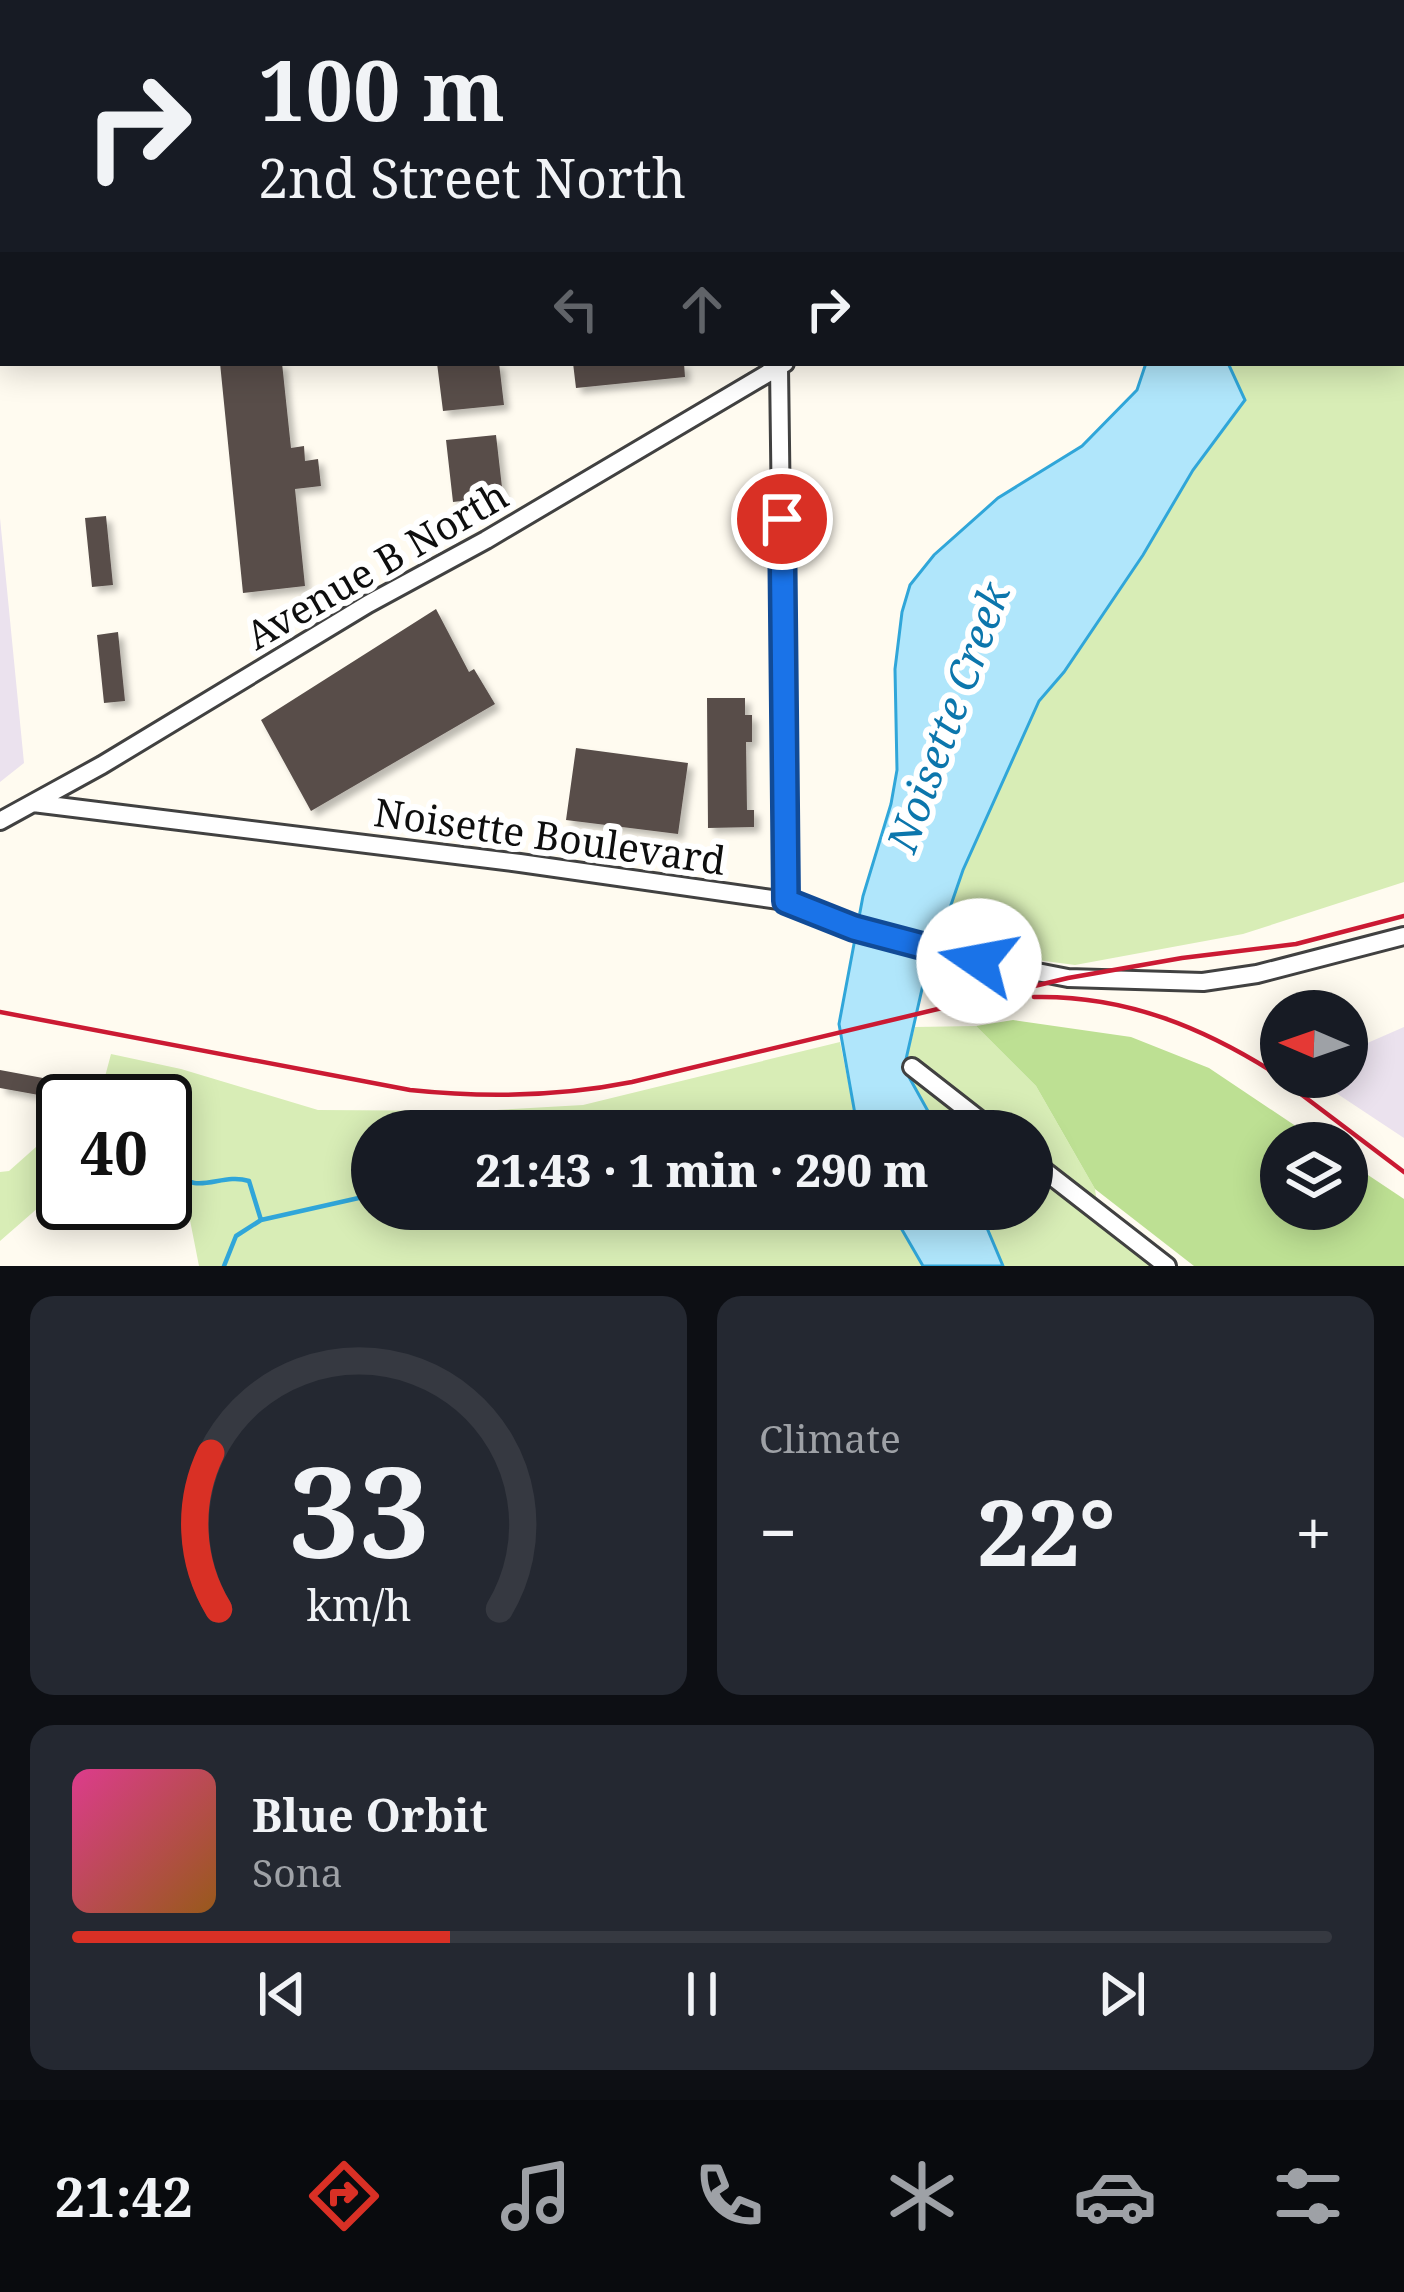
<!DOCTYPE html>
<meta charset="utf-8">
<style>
:root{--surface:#171b24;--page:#242831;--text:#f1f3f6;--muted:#9ea1a6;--line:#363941;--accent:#d93025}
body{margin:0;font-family:"Noto Serif",serif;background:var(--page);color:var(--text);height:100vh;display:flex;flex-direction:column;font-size:45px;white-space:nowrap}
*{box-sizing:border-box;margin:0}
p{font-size:39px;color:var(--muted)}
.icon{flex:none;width:66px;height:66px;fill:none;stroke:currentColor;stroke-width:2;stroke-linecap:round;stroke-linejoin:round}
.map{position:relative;height:1266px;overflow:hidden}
.sheet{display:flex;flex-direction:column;gap:30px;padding:30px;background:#0d0f14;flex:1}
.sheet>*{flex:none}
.guide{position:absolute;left:0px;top:0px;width:1404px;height:366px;box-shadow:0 6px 30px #0003;background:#171b24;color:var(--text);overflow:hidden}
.needle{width:78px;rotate:272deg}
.tools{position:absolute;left:1260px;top:990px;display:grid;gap:24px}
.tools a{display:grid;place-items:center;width:108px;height:108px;border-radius:50%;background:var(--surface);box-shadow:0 6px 30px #0003;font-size:60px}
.speed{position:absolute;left:36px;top:1074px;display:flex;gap:24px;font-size:60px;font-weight:700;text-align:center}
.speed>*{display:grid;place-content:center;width:156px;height:156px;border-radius:50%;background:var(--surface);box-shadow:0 6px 30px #0003;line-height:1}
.speed .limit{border:6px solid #111;border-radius:18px;background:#fff;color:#111}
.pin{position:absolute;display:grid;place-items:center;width:102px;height:102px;color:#fff;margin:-51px;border:6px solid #fff;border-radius:50%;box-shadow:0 3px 12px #0007}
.me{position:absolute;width:132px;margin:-66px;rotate:282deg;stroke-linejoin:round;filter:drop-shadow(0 0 9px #0008)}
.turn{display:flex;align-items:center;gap:42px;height:252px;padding:0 60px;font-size:54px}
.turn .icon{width:156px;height:156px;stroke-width:2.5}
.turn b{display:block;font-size:84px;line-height:102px}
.lanes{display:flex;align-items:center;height:114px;padding:0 60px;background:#0003;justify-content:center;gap:60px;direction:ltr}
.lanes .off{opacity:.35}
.big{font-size:90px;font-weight:800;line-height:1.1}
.sheet .tile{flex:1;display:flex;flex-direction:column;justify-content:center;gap:18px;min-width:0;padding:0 42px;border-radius:24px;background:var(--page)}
.sheet .dial{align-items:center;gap:0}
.dial svg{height:312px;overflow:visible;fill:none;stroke:var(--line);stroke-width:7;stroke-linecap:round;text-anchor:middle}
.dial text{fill:var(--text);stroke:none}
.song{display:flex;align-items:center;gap:36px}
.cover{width:144px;height:144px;border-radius:18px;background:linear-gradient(135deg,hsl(330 70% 55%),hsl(30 70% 35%))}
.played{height:12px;border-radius:6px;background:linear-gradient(90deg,var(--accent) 30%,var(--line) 30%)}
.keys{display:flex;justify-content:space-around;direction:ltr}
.heat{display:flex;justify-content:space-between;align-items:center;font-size:66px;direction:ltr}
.sheet .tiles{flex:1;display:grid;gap:30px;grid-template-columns:1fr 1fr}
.tile:last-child{grid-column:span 2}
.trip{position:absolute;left:351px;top:1110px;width:702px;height:120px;border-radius:60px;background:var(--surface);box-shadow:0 6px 30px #0003;font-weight:800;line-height:120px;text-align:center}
.menu{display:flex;height:192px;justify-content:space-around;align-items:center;background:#090b0e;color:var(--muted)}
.menu .icon{width:84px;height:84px}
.menu .current{color:var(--accent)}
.menu b{font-size:54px;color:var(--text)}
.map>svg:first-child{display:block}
.industrial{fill:#ebe2ee}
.green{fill:#d8edb6}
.forest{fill:#bde093}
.water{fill:#b0e6fb;stroke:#30a6d9;stroke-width:3}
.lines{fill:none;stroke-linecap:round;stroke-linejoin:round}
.stream{stroke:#30a6d9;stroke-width:4.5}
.building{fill:#584e4a;filter:url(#shadow)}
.minor-casing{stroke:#414141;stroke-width:22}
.minor{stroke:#fff;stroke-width:16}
.rail{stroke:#cb1a33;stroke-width:4.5}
.route-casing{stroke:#114b97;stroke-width:30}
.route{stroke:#1a73e8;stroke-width:21}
.labels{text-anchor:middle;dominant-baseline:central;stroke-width:12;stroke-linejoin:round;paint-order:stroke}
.street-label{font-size:39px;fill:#0e0e0e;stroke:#fff}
.water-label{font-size:42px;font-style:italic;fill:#0c76ac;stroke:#fff}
</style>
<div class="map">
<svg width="1404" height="1266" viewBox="0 0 1404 1266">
<defs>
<filter id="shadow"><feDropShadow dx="5.5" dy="5.5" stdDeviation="3" flood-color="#0004"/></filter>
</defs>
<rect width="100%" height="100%" fill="#fffbf0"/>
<path class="industrial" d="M0,518L24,763L0,782Z
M1404,1027V1138L1336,1093L1343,1077H1347L1356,1048Z"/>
<path class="green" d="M1401,37H1404V882L1243,934L1075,965L976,952L933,941L943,928L963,870L1039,701L1064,672L1143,555L1193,470L1244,400L1228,363H1401Z
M976,1026L1036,1086L1095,1189L1099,1218L1151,1266H1003L979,1209H1032V1131H939L904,1068L915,1027Z
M840,1042L858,1131H372V1209H890L923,1266H199L188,1210L165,1193V1101H87L102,1088L111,1054L181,1069L318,1110L478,1111L583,1105Z
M63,1123V1202L39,1207L0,1241V1172L9,1171Z"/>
<path class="forest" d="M1013,1020L1131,1037L1209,1068L1321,1143H1281V1209H1347V1161L1404,1199V1266H1194L1095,1189L1036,1086L976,1026Z"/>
<path class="water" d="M1146,363H1228L1245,400L1193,470L1143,555L1064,672L1039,701L963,870L943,928L933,941L904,1068L939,1131H858L839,1024L863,896L891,804L897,770L895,669L902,612L910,585L934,555L998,498L1082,446L1137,390Z
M890,1209H979L1003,1266H923Z"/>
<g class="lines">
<path class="stream" d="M175,1151L174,1170C196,1198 220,1172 249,1181L261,1220
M552,1209L653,1218L691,1209
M224,1266L236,1236L261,1220L372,1195"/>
</g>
<path class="building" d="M220,363H282L291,448L304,446L305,461L318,459L321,486L295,489L305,586L243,593Z
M437,363H499L504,405L443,411Z
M573,363H684L685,377L576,388Z
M496,435L503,496L453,502L446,440Z
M106,516L113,585L92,587L85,518Z
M436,609L469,672L474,669L495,704L311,811L261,720Z
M118,632L125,701L104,703L97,635Z
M707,698H745V715H752V742H746L747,810H754V827L708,828Z
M576,748L688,763L678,834L566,820Z
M0,1070L75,1084L72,1101L0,1088Z"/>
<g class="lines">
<g class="minor-casing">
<path id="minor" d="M779,367L786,901
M33,803L520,863L786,901L854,928L935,952L1068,978L1203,982L1257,974L1404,936
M0,821L102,765L368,604L486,540L785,363
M912,1067L994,1131
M1032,1161L1167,1266"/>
</g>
<use href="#minor" class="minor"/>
<path class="rail" d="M1034,997C1126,995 1205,1028 1281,1077
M0,1012L410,1090C486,1098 557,1097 632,1082L1068,978L1182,958L1296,944L1404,916
M1269,1070L1404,1172"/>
</g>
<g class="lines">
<g class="route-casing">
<path id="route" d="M782,519L786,901L854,928L979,961"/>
</g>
<use href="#route" class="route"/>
</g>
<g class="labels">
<g class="street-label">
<text transform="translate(376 564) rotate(-30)">Avenue B North</text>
<text transform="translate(550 835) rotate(8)">Noisette Boulevard</text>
</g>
<g class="water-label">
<text transform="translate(947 717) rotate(-70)">Noisette Creek</text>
</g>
</g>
</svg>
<div class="tools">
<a><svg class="needle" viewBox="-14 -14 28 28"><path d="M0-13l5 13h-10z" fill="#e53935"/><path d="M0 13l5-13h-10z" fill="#9ea1a6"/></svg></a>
<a><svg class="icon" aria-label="layers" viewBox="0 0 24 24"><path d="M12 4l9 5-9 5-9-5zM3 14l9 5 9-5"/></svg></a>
</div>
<div class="speed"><div class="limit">40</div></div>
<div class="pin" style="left:782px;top:519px;background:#d93025"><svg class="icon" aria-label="arrive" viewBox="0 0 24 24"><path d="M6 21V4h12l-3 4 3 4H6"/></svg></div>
<svg class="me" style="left:979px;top:961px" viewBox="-20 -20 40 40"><circle r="19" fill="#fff"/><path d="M0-13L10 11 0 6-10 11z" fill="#1a73e8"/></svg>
<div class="trip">21:43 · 1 min · 290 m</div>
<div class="guide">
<div class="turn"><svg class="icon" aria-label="right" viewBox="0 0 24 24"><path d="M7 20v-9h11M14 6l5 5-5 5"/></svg><div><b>100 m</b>2nd Street North</div></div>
<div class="lanes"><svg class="icon off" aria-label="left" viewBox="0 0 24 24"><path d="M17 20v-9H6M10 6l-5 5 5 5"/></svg><svg class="icon off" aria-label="ahead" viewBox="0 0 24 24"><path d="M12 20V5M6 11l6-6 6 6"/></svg><svg class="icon" aria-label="right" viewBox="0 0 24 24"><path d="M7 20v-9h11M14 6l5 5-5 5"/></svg></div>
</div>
</div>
<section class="sheet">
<div class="tiles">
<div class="tile dial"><svg viewBox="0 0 100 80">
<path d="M14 69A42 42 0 1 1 86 69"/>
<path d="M14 69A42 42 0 0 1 12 29" stroke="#d93025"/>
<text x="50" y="56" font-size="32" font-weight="700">33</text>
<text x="50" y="72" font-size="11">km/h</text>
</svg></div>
<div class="tile"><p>Climate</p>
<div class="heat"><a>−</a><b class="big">22°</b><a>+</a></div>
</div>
<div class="tile">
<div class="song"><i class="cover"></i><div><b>Blue Orbit</b><p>Sona</p></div></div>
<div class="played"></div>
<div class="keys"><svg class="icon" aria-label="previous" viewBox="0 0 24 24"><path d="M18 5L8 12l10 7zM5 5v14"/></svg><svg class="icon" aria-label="pause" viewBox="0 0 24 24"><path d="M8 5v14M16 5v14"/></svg><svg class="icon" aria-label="next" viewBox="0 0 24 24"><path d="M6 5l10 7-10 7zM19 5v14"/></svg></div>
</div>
</div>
</section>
<nav class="menu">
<b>21:42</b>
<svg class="icon current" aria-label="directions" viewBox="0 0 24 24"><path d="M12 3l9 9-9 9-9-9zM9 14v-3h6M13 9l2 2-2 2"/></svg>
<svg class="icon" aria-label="music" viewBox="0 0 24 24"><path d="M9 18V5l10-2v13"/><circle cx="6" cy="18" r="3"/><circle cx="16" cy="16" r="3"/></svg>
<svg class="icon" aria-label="phone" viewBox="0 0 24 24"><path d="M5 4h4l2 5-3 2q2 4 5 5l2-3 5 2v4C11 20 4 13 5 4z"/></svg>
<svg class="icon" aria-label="climate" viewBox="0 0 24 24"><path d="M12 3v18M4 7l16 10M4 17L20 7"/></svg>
<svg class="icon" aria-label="car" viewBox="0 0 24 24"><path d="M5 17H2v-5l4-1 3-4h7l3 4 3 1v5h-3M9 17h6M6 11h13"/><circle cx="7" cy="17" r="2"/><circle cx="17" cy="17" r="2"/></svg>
<svg class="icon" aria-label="filters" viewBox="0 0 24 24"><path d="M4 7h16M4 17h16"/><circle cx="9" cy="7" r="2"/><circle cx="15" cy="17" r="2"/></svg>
</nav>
